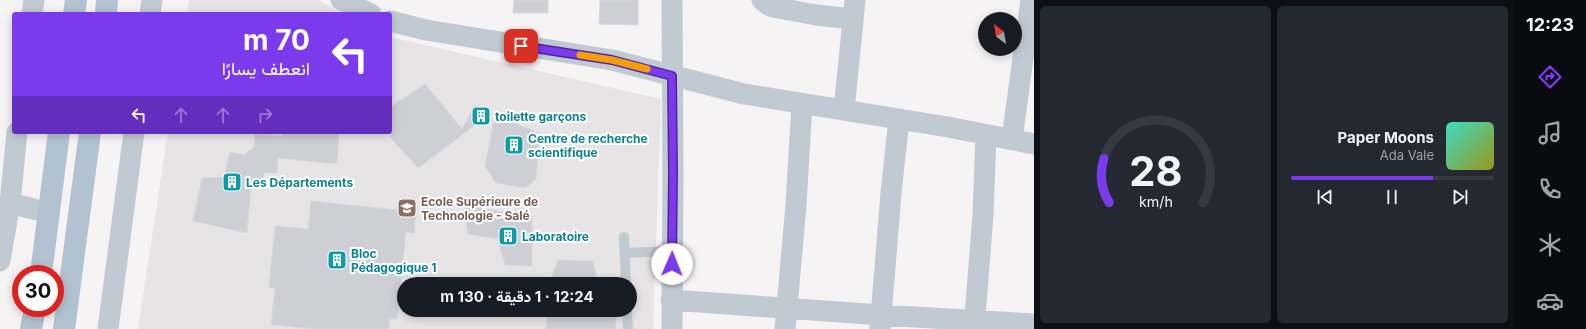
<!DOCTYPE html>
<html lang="ar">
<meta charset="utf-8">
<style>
:root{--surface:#171b24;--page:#242831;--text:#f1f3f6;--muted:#9ea1a6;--line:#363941;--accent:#7c3aed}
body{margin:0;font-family:Inter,Vazirmatn,sans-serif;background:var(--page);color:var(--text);direction:rtl;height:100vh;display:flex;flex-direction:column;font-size:15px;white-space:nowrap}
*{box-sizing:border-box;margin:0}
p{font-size:13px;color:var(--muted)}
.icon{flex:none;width:22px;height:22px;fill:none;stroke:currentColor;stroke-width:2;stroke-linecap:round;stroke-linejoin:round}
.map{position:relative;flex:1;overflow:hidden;direction:ltr}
.side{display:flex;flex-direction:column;gap:6px;padding:6px;background:#0d0f14;width:480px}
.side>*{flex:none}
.banner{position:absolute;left:12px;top:12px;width:380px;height:122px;border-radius:4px;box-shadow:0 2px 10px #0003;direction:rtl;background:#7c3aed;color:#fff;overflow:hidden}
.needle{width:26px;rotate:329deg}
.tools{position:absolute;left:978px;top:12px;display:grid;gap:8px}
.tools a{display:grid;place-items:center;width:44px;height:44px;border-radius:50%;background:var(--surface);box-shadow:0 2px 10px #0003;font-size:20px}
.speed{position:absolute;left:12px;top:265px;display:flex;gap:8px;font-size:20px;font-weight:700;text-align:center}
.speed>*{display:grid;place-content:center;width:52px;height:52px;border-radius:50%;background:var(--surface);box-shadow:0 2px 10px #0003;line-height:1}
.speed .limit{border:6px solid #d22;background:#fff;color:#111}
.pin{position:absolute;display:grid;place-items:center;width:34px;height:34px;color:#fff;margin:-17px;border-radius:8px;box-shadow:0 2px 6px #0006}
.me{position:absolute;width:44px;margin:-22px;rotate:1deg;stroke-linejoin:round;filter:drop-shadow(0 0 3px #0008)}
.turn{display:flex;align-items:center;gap:14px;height:84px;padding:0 16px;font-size:18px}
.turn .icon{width:52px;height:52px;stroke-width:2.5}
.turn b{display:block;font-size:28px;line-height:34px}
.lanes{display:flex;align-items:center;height:38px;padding:0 16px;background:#0003;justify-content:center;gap:20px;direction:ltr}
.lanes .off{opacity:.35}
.side .tile{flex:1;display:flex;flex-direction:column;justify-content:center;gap:6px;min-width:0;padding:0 14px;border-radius:6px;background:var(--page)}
.side .dial{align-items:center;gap:0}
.dial svg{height:104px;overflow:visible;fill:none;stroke:var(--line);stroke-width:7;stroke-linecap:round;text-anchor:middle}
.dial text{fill:var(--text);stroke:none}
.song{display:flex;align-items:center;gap:12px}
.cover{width:48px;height:48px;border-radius:6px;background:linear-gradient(135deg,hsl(170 70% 55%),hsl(60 70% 35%))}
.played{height:4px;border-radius:2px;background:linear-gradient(90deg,var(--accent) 70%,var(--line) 70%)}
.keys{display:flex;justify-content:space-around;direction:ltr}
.side .tiles{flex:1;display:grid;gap:6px;grid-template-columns:repeat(2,1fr)}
.trip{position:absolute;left:397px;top:277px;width:240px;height:40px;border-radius:20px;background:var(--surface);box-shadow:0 2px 10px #0003;font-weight:700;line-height:40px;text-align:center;direction:rtl}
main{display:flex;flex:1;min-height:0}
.tab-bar{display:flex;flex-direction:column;width:72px;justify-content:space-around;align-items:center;background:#090b0e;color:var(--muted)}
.tab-bar .icon{width:28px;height:28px}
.tab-bar .active{color:var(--accent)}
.tab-bar b{font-size:18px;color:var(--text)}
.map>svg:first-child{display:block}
.education{fill:#e6e4e5;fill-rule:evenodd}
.building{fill:#cdcfd5;stroke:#d7d9de}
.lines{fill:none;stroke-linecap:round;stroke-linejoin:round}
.lane{stroke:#c1cad2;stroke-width:10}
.street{stroke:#c1cad2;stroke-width:21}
.primary{stroke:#b3c2d1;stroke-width:22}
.route-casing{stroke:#51269a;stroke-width:10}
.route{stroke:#7c3aed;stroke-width:7}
.slow{stroke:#f59e0b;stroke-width:7}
.labels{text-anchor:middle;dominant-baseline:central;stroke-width:4;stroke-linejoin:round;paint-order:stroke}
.culture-label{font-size:12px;font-weight:bold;fill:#0d838f;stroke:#fff;text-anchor:start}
.education-label{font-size:12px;font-weight:bold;fill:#785e54;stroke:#fff;text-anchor:start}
</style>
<main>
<nav class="tab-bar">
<b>12:23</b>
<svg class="icon active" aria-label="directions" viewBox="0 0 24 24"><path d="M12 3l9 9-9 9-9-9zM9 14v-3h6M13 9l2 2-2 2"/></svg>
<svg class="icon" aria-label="music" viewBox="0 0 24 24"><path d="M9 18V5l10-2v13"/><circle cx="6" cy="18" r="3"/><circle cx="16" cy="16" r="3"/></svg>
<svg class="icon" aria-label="phone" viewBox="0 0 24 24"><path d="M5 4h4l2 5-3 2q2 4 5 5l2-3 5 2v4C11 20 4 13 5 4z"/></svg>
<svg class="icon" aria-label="climate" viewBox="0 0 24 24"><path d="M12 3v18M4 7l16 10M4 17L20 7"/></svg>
<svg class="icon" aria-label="car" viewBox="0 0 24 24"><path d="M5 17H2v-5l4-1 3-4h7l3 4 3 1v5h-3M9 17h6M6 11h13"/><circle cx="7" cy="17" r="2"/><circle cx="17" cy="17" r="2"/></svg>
</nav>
<section class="side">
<div class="tiles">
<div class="tile">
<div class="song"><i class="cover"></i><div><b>Paper Moons</b><p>Ada Vale</p></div></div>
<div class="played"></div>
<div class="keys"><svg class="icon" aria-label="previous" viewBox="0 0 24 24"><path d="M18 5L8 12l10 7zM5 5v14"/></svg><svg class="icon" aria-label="pause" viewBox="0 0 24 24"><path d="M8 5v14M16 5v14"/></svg><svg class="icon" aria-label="next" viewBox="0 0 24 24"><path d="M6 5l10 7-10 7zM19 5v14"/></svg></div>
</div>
<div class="tile dial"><svg viewBox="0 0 100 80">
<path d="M14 69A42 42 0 1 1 86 69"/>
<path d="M14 69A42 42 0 0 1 10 35" stroke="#7c3aed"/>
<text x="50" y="56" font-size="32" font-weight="700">28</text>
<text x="50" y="72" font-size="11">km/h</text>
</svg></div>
</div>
</section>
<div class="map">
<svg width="1034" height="329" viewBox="0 0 1034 329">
<rect width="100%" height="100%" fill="#f5f3f3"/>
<path class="education" d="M189,0H319L342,14H187Z
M390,37L661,99L653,329H138L168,132H390ZM404,284H630V310H404Z"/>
<path class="building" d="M514,0H548V13H513Z
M600,0H638V25L599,24Z
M425,84L462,129L475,105L491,113L418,168L390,137V107Z
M495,115L539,133L536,179L525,188L496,183L485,166Z
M283,132H339L337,164L278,158L277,173H264L262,185L251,186L247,233L193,221L202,178L224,177L230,152L244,155L254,147L255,134L282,136Z
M311,201L398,210V206L416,208L414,233L406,232L397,319H390L389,329H316L271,325L275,288L269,287L275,226L308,229Z
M464,205L532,217V266L505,265L498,239L468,234Z
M558,260L593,261L598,284H549Z
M547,310H617L615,329H546Z"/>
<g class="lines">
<path class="lane" d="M624,237L626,284
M625,253L672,251
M627,310L628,329"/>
<path class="street" d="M341,0L371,14
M762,0L768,5L773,7L816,15L853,19
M32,14L34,0
M150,14L152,0
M390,21L426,30L612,60L744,94L948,127L1034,144
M844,110L855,0
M1012,139L1031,0
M10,203L49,213
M0,261L10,203L17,132
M671,300L881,315L1034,324
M108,329L134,132
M672,329L673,174L672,0
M785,329L796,205L802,104
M880,329L891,193L899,119
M974,329L983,215L986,135"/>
<path class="primary" d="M74,14L76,0
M106,14L107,0
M41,274L59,132
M31,329L35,308
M64,329L90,132"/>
</g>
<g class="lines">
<g class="route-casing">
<path id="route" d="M521,46L612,60L672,76L673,174L672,264"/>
</g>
<use href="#route" class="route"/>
<path class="slow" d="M580,55L612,60L647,69"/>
</g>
<defs>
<g id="building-square" transform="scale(1)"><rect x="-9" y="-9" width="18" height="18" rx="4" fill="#0f9aa8" stroke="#fff"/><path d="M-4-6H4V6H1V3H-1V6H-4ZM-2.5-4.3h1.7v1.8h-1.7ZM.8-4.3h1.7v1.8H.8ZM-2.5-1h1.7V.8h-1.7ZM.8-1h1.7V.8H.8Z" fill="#fff"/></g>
<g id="university-square" transform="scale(1)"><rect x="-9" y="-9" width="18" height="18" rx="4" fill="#8d6e63" stroke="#fff"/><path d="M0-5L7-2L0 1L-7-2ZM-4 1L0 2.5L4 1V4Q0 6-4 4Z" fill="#fff"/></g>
</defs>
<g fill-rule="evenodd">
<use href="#building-square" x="481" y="116"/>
<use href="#building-square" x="514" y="145"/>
<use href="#building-square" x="232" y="182"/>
<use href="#university-square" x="407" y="208"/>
<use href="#building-square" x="508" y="236"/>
<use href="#building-square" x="337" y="260"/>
</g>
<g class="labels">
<g class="culture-label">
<text x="495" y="116">toilette garçons</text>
<text x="528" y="138">Centre de recherche<tspan x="528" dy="14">scientifique</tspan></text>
<text x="246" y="182">Les Départements</text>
<text x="522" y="236">Laboratoire</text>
<text x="351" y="253">Bloc<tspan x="351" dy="14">Pédagogique 1</tspan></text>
</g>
<g class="education-label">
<text x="421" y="201">Ecole Supérieure de<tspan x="421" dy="14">Technologie - Salé</tspan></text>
</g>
</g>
</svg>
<div class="tools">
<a><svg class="needle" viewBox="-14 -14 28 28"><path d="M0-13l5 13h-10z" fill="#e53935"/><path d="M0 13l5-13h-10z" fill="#9ea1a6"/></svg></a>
</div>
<div class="speed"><div class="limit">30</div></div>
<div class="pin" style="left:521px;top:46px;background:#d93025"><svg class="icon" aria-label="arrive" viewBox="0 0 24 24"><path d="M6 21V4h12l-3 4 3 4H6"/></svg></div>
<svg class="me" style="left:672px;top:264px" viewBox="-20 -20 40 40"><circle r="19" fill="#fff"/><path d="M0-13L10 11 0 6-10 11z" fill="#7c3aed"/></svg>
<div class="trip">12:24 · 1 دقيقة · 130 m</div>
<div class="banner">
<div class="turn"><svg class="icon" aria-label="left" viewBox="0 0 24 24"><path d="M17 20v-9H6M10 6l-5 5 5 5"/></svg><div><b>70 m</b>انعطف يسارًا</div></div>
<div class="lanes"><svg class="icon" aria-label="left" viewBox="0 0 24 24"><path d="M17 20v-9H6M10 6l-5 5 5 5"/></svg><svg class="icon off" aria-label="ahead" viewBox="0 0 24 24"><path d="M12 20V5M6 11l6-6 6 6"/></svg><svg class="icon off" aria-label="ahead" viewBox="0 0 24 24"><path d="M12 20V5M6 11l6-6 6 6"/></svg><svg class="icon off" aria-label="right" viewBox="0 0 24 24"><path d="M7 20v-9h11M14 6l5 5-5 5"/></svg></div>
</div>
</div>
</main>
